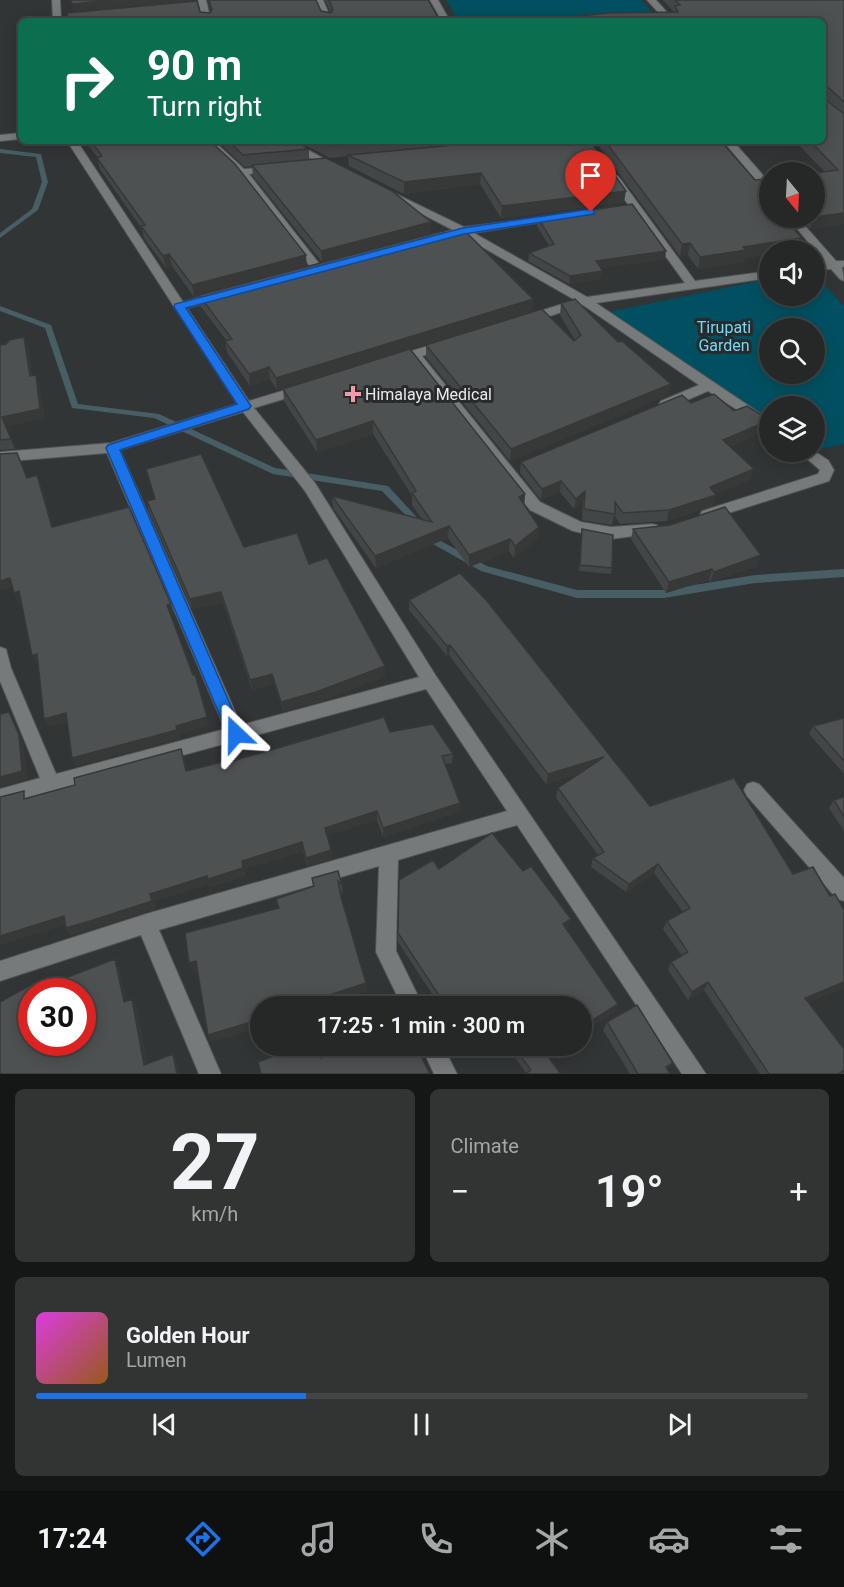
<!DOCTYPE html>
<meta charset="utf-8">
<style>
:root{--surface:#262828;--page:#323434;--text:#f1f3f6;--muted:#a4a6a8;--line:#424445;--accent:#1a73e8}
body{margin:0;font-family:Roboto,sans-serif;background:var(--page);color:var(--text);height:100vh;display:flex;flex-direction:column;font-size:22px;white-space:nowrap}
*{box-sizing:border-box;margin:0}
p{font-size:20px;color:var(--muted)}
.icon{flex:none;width:33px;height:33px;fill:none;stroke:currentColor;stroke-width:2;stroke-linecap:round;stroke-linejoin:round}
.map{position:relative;height:1074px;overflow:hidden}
.sheet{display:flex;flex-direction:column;gap:15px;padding:15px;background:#151616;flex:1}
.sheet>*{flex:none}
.hud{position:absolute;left:18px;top:18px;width:808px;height:126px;border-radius:9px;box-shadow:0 3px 15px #0003,0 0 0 2px var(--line);background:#0b6e4f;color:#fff;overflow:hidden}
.needle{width:39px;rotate:162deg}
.controls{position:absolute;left:759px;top:162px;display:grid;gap:12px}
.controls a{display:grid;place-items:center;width:66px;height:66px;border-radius:50%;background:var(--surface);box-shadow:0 3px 15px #0003,0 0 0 2px var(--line);font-size:30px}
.speed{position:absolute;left:18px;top:978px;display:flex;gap:12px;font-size:30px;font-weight:700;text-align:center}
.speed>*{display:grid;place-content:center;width:78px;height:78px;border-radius:50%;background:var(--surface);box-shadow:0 3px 15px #0003,0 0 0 2px var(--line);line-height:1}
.speed .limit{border:9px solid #d22;background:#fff;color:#111}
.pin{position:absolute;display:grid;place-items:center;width:51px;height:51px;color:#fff;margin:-62px -26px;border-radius:50% 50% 50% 0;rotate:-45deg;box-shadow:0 0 6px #0007}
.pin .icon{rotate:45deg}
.me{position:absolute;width:66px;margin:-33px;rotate:337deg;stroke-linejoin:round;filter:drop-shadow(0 0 4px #0008)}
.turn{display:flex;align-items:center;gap:21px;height:126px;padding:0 30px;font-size:27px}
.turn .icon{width:78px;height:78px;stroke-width:2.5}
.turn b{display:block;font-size:42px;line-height:51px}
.big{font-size:45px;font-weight:600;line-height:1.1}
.sheet .card{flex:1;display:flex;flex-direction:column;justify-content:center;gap:9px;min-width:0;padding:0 21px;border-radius:9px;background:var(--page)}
.sheet .dial{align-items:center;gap:0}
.dial b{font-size:78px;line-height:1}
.song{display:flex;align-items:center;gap:18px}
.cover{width:72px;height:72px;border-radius:9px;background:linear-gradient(135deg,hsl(300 70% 55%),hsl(30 70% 35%))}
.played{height:6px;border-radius:3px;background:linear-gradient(90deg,var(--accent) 35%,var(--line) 35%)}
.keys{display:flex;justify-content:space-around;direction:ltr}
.heat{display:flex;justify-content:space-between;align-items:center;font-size:33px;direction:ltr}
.sheet .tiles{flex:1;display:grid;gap:15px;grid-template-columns:1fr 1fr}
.card:last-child{grid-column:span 2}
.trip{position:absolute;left:250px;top:996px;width:342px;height:60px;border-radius:30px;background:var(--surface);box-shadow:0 3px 15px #0003,0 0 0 2px var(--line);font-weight:600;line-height:60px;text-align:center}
.tab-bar{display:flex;height:96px;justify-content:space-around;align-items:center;background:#0f1010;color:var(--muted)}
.tab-bar .icon{width:42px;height:42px}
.tab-bar .selected{color:var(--accent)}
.tab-bar b{font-size:27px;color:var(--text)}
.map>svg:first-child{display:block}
.green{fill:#015061;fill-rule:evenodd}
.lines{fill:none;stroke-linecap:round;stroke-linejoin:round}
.stream{fill:#465e64;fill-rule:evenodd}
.street-casing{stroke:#505353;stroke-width:2}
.street{fill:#777a7b;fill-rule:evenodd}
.wall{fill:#434647}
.shaded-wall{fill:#373939}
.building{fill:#4e5152;stroke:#373939;stroke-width:1.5;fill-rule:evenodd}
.route{fill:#1a73e8;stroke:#114b97;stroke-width:1.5}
.poi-dot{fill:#f39aaa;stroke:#282b2c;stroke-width:2}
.labels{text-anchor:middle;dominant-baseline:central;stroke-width:6;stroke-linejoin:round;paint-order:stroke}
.park-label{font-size:16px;fill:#74d9f5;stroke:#282b2c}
.poi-label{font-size:16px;fill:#e9ebeb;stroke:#282b2c;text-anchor:start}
</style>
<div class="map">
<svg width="844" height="1074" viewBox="0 0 844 1074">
<rect width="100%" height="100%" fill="#323536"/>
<path class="green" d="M446,0H641L654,14L583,21H458Z
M815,275L844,306V444L815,450L814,406H770L769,424L609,312L769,279L770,296H814ZM770,328H814V374H770Z"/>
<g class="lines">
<path class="stream" d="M0,149L41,154L48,182L38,210L0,238V233L32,209L42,182L36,157L0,153Z
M0,306L51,325L78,404L159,414L275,468L388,486L424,525L423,527H417L382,491L273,474L154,418L72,408L45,328L0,311Z
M430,532L433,533L439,540L487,566L577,590H664L755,575L844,569V577L755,583L664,598H577L481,571L433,544L426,535Z"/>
<g class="street-casing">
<path id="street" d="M52,0H60L61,18L87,15L91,18L83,21H53Z
M198,0H206L211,21H203Z
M315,0H323L332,21H324Z
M430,0H438L450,21H442Z
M647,0H656L675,21H666Z
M21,133V139L0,141V135Z
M67,141H77L183,302L218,292L222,293V299L187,308L249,401L302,385L307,386L309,389L307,392L254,408L315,483L436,676L706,1074H682L517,825L398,860L396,951L423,1006H402L376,952L379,866L159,930L221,1074H199L141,935L0,981V961L146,914L507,811L426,689L0,805V789L40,778L0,681V647L6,649L11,668L56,774L225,729L107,453L0,462V452L111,443L237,404ZM243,412L305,491L419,677L241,725L120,450Z
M203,141H214L244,169L275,167V171L249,174L321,266V270H313L238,174Z
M279,141H292L339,167L330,169Z
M723,141H733L770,183V193L766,192Z
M614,175L618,176L695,281L770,271V278L596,303L770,420V431L708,391L671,407H661L659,404L661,401L699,385L583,305L532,322H524V316L575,300L461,235L422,242V238L453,230L385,195L386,193H394L464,227L560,215V219L556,220L474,233L587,297L685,283L609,178Z
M788,218H798L836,261H844V267H842L844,281L840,279L831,269L814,270V263L825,262Z
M445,341L451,345L449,348L422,356L540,502L581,522L611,527L652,524L657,525L659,529L657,533L611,539L573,531L530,510L411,360L396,364L390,360L391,357Z
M814,451L828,460L834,470L829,481L707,520L702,519L700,515L702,511L818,474L820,470L799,452Z
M753,782L759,784L844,878V901L837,899L747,796L744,790L747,784Z
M421,1046H443L457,1074H434Z"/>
</g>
<use href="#street" class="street"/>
</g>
<path class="wall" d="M197,0L200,12L210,13L211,11L208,0H316L321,11L331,13L325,0H428L440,21H69Z
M663,0H844V224L810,229L801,218H814L824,171L795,141H824V21H570L571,17L674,12Z
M85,141H210L307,267L533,299L532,311L277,390L270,379L250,386L227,352L225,341L226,340L201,307L199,295L194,297L172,266L166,268L144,238L142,229L100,169L97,158H98Z
M217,141H294L309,149V160L431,222V234L322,262L253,176L252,166L245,167Z
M297,141H590L624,202L501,218L480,184L404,194L349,166L348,156L330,158Z
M595,141H725L724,145L802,238L798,250H770V254L744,258L743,262L698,269L688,255L680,256Z
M538,218L665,259L601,268V279L569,284L528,261L529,253L549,246L537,226Z
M561,303L618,342L671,384L668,395L510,461L426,357V345L574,341L575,340L560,315Z
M6,344L28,346L32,376L39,384L44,418L6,426L15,449L0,450V345Z
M410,349L525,494L524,505L539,527L537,539L514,558L509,551L469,567L448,538L376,568L333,508L332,496L422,519L412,505V496L373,434L317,452L284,401L283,389Z
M691,403L734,411L766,431L730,446L750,480L715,494L712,506L667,521L620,524L614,515L612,525L582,520L583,502L574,509L560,492L541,500L520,473L521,462Z
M147,501L244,547L309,564L385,676L318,702L283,711L274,683L252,690L223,602L192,609L149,511Z
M582,529L612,568L611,574L579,571Z
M633,529L757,566L710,582L709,580L666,593L631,539Z
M409,600L650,806L793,874L830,896L844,910V988L808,1002L844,1073L842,1074H760L704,990L688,1000L668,970L671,962L682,956L663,929L667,921L683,912L654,873L626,892L591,867L593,858L598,855L556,798L558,788L580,773L546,784L449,655L447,656L409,610Z
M844,718V774L809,734L813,726Z
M390,732L453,754L452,763L445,764L460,811L383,837L377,820L327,835L331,850L333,858L307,866L303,851L244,869L245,876L210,887L209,884L154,901L155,909L70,935L66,928L27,798L184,757L187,771L226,763Z
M844,797V831L829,808L834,800Z
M439,869L568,928L567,929L615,1012L582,1033V1006H448L447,1005L444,1006H440L398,942V933Z
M338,871L342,885L343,894L340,890L341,897L366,983L367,991L320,1006H261L211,1042L197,970L193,971L189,963L313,886L312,878Z
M607,1022L668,1070L670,1074H630L603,1030Z
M507,1046H540L561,1074L526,1073Z
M548,1046H563L552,1053Z"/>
<path class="shaded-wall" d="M112,0H197L196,2L74,14L72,4Z
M739,141H760L739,144Z
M481,173L480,184L404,194V182Z
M626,191L624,202L501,218L502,206Z
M844,213V224L810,229L814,217Z
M799,219L796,231L787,221Z
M431,222V234L322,262L321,251Z
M802,238L798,250H770V254L744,258L743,262L698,269L700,257L743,247Z
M690,243L688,255L680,256L682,244Z
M666,251L665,259L595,269L596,261Z
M169,254L172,266L166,268L163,256Z
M306,255L307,267L194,297L192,285Z
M603,271L601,279L569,284L570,276Z
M533,299L532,311L277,390L276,378Z
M24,337L28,346L33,386L30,376Z
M269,367L270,379L250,386L249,374Z
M36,375L39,384L44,418L5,426L2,417Z
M671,384L668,395L510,461L511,449Z
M770,420L766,431L720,451L723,440Z
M373,421V434L317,452L316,440Z
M754,469L750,480L707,498L716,495L712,506L667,521L669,510L710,487Z
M37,475L41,484L56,536L52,527Z
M561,481L560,492L541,500L542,489Z
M585,491L583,502L574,509L576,499Z
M525,494L524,506L519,497Z
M449,526L448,538L376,568L375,556Z
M539,527L537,539L514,558L515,546Z
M510,539L509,551L469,567V555Z
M761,555L757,566L710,582L714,572Z
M712,569L709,580L666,593L669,582Z
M10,578L14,587L0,591V581Z
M19,591L24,600L18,602L14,593Z
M221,592L223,602L192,609L190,599Z
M171,604L173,614H170L167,605Z
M450,645L449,655L447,656V646Z
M37,654L41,663L36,665L32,656Z
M385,666V676L318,702L283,711L281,702Z
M195,674L209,726L179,735L180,739L76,766L72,758L176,726Z
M272,674L274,683L252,690L250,680Z
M9,712L24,744L27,779L0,787V777Z
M66,713L70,722L48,727L44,719Z
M604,757L601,766L546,784L548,774Z
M460,803V811L383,837V828Z
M377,811V820L326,836L325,828Z
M302,842L303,851L244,869L245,876L210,887L209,884L154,901L155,909L70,935L66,928L150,894L242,861Z
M331,850L333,858L307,866L306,858Z
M658,864L654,873L626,892L629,884Z
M64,916L69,924L0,945V936Z
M571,919L568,928L561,933L563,924Z
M115,959L119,967L129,1010L124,1002Z
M196,961L199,969L193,971L189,963Z
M708,982L704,990L688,1000L692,992Z
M844,982V988L799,1006L805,998Z
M366,983L367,991L320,1006H309L308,1002Z
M447,996V1005L444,1006H441L442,1000Z
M132,999L137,1007L149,1072L144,1065Z
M618,1004L615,1012L582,1033V1027Z
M261,1019V1028L211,1042L208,1035Z
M555,1046H563L552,1053Z
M173,1054L177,1061L180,1074H177Z
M673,1063L668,1070L662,1074L666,1067Z"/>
<path class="building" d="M71,0H112L72,4Z
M209,0H316L321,11L331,13L333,10L329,0H428L440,21H229V19L211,21H69L67,13L197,1L200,12L210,13L212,10Z
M675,0H844V102L829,88H826V100L844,114V213L814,217V173L838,170L810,141H824V21H573L571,17L608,13L678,12L675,6L680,5Z
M91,141H210L235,164L306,255L192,285L169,254L163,256L141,226L145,225L97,158L102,156Z
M228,141H294L309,149L243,155Z
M319,141H386L330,146Z
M497,141H590L626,191L502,206L481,173L404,182L348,155Z
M605,141H721L755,180L765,179L770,182V218H798L799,219L787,221L802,238L743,247L746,250L700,257L690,243L682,244Z
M326,158L392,191L431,222L321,251L252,165Z
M632,204L666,251L596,261L603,271L570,276L529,253L554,244L538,218Z
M442,231L448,236L465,231L533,299L276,378L269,367L249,374L225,341L232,339L199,295Z
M575,299L618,342L622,341L671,384L511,449L426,345L542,309L574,341L581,335L561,303Z
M24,337L30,376L36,375L40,409L2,417L11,439L0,440V345L6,344L10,340Z
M410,349L525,494L519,497L539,527L515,546L510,539L469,555L449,526L375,556L332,496L432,522L412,493L416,491L373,421L316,440L283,389Z
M714,394L734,411L747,406L770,420L723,440L754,469L710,487L716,495L669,510L623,513L615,502V514L584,509L585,491L576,499L561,481L542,489L521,462L682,395L691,403Z
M17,453L27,478L37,475L52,527L129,507L171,604L167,605L193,675L195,674L207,717L176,726L177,730L72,758L66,713L44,719L37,654L32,656L19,591L14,593L10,578L0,581V454Z
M201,454L244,547L297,533L309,564L327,558L385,666L316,692L281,702L272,674L250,680L221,592L190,599L147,501L155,499L146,469Z
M725,507L761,555L714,572L712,569L669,582L633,529L670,525Z
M582,529L613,535L612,568L580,565Z
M460,573L487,601L650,806L734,778L793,874L813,867L830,896L835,894L844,910V982L805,998L844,1049V1070L838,1074H769L708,982L692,992L671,962L688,952L667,921L690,908L658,864L629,884L593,858L604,852L558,788L604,757L548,774L450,645L447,646L409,600Z
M9,712L19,735L22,771L0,777V714Z
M384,717L390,732L433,724L453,754L442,756L460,803L383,828L377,811L325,828L331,850L306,858L302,842L242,861L243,868L208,879L207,876L150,894L152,901L90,921L66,928L64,916L0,936V797L24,791V799L75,785L74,778L181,749L186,771L226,761V763Z
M844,718V761L813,726Z
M844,797V817L834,800Z
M492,833L523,871L531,866L571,919L563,924L618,1004L582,1027V1006H530L528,1002L522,1006H453L447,996L442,1000L398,933L399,880L433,860L439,869Z
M338,871L342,885L338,881L341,897L366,983L308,1002L309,1005L304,1006H261V1019L208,1035L196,961L189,963L185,933L279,908L276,899L314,886L312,878Z
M115,959L124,1002L132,999L144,1065L173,1054L177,1074H0V1002L36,982L39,988ZM32,992H82V1042H32Z
M637,1005L673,1063L666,1067L670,1074H638L607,1022Z
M300,1046H318L321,1058L352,1046H416L430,1074H261L258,1062Z
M513,1046H540L561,1074H525L531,1070Z"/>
<path class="route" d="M591,209L594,210V214L464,234L186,308L251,406L249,409L120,450L243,734L241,739L236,741L230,739L106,448L108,445L237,404L174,307L175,304L463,228Z"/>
<path class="poi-dot" d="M350 385h6v6h6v6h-6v6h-6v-6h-6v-6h6z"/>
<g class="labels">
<g class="park-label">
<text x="724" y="327">Tirupati<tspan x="724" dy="18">Garden</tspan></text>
</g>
<g class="poi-label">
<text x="365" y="394">Himalaya Medical</text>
</g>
</g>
</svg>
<div class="controls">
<a><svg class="needle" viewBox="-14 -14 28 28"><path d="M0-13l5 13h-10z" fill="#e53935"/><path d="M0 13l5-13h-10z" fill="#a4a6a8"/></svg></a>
<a><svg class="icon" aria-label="sound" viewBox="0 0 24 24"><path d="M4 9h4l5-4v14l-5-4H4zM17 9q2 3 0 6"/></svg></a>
<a><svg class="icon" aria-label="search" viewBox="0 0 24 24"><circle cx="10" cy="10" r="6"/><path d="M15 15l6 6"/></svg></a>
<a><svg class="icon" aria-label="layers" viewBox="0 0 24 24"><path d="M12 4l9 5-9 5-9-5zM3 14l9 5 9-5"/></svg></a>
</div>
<div class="speed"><div class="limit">30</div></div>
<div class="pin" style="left:591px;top:212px;background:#d93025"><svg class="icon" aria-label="arrive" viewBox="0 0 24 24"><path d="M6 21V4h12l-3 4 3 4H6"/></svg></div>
<svg class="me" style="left:236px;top:734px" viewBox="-20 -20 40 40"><path d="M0-17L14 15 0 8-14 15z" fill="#1a73e8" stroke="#fff" stroke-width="4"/></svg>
<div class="trip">17:25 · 1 min · 300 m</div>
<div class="hud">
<div class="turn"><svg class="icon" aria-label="right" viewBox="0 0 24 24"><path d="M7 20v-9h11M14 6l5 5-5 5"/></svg><div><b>90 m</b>Turn right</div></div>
</div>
</div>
<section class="sheet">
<div class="tiles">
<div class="card dial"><b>27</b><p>km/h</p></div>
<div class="card"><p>Climate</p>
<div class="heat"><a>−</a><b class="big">19°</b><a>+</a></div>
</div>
<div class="card">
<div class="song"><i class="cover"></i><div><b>Golden Hour</b><p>Lumen</p></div></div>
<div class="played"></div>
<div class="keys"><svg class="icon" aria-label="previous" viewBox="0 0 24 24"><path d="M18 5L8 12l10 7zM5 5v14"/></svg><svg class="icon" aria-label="pause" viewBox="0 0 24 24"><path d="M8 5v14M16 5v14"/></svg><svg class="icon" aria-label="next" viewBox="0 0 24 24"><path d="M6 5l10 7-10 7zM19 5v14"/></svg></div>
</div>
</div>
</section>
<nav class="tab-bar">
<b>17:24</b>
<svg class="icon selected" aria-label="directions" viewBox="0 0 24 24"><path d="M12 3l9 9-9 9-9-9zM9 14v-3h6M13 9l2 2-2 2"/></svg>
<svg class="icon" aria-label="music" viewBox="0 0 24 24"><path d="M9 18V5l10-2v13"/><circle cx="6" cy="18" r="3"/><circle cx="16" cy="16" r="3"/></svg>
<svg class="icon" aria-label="phone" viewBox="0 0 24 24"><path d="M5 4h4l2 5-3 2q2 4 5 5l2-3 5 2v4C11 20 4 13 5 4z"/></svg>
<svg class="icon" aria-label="climate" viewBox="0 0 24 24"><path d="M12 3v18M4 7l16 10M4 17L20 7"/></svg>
<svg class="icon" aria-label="car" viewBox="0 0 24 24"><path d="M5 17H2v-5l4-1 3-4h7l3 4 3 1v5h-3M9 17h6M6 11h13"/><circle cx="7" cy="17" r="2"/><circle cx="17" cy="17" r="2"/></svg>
<svg class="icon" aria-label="filters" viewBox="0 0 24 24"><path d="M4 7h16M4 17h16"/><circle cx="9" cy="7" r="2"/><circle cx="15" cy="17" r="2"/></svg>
</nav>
